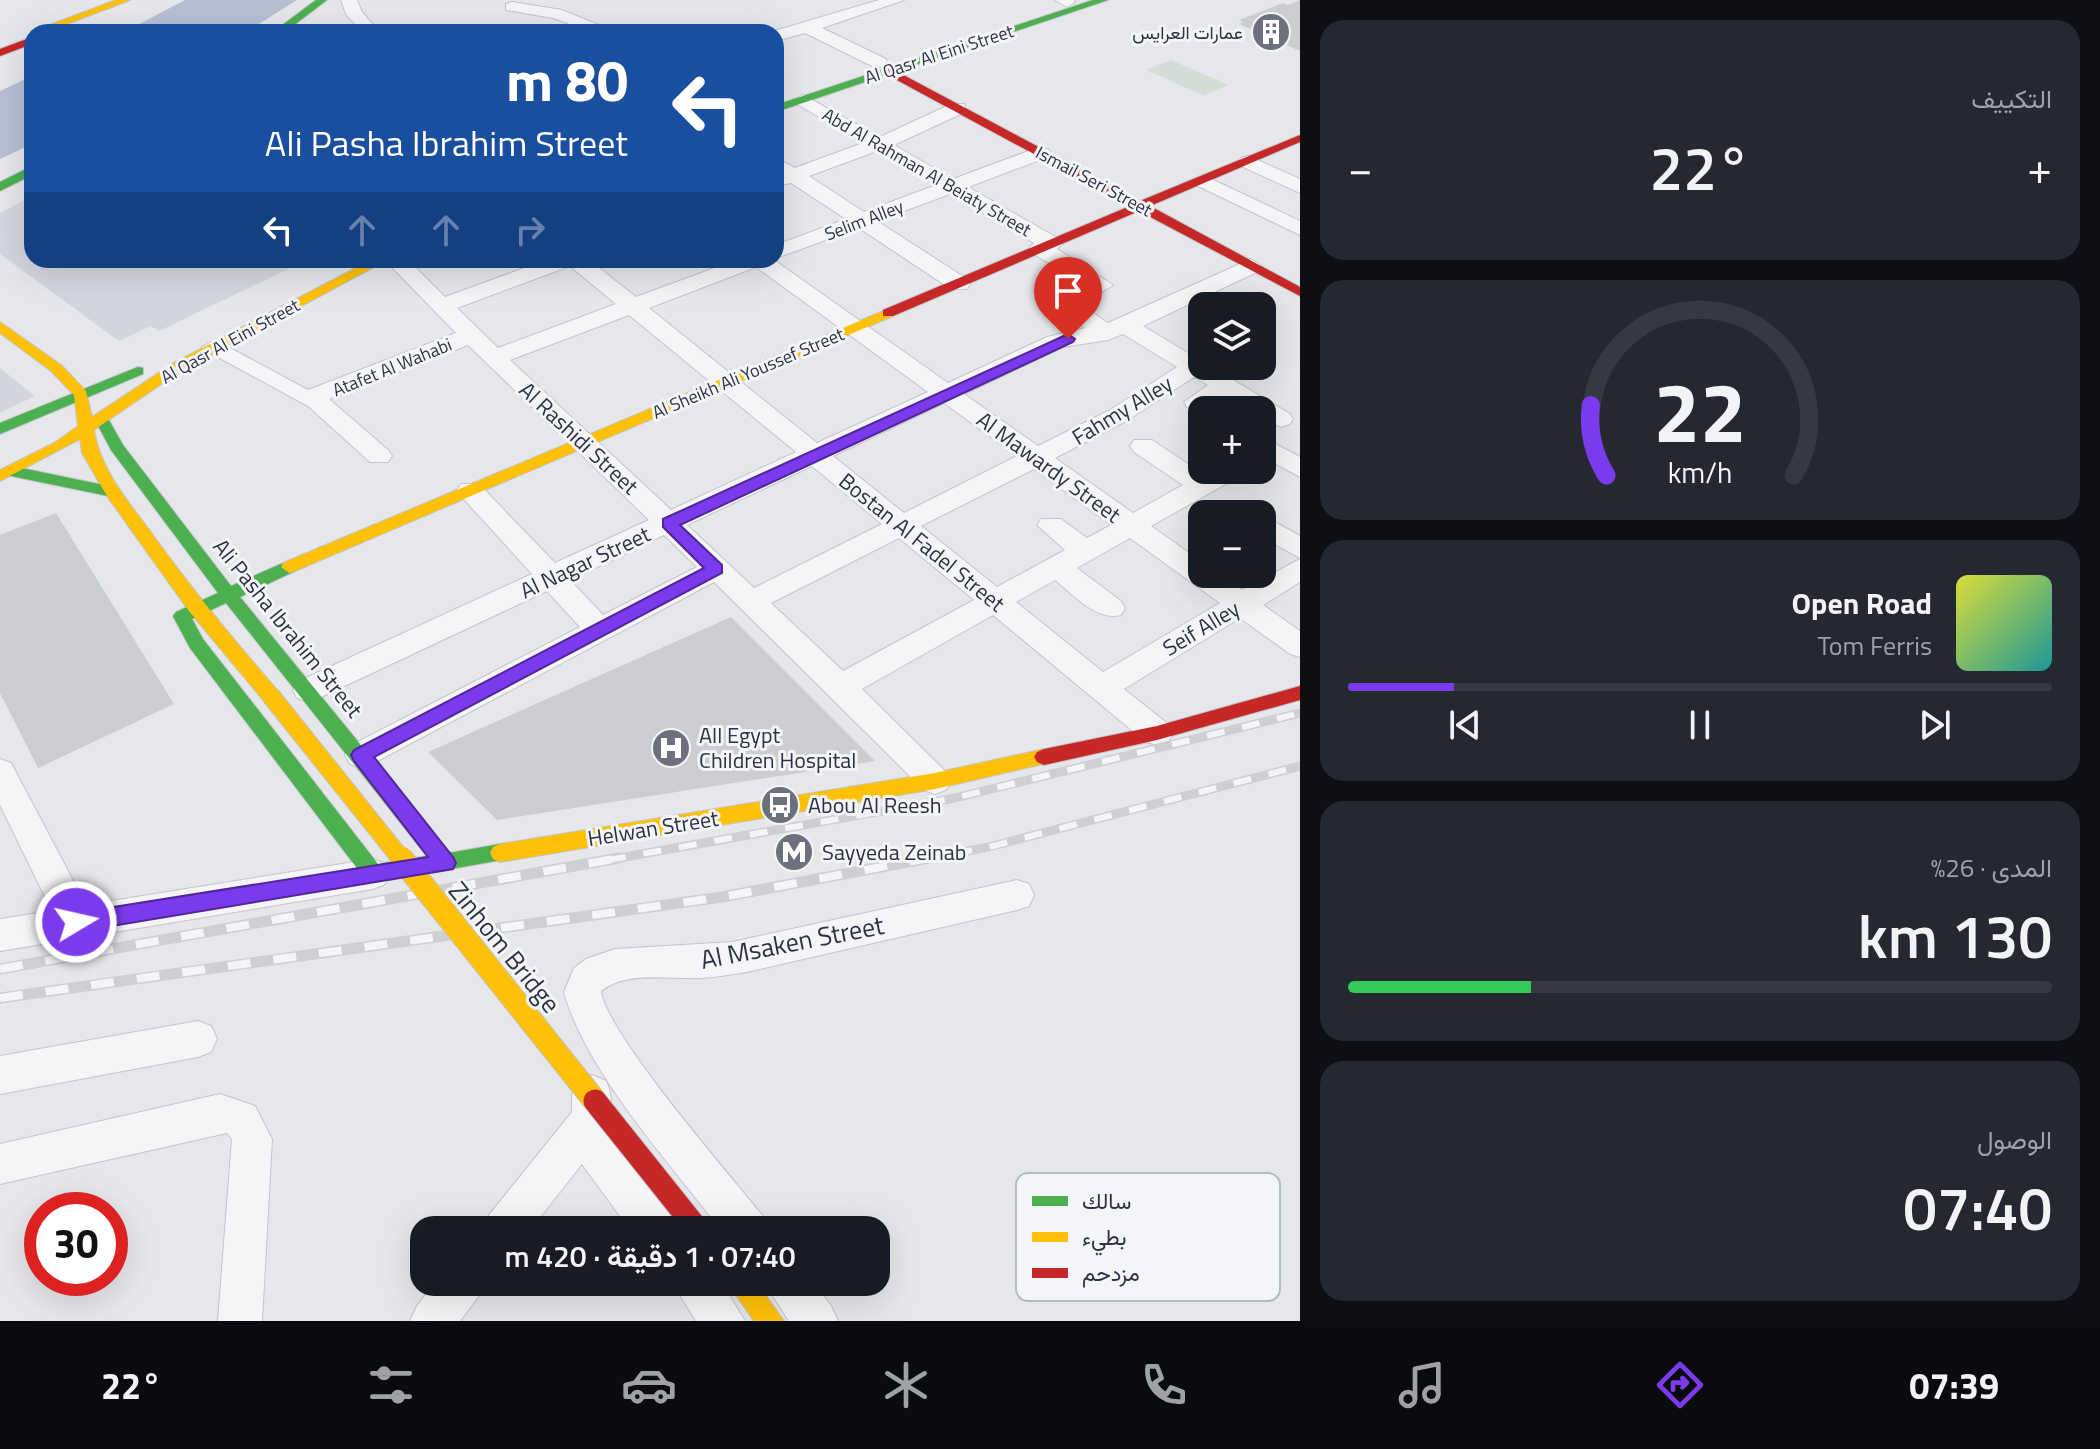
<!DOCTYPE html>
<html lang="ar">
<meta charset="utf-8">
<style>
:root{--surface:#171b24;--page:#242831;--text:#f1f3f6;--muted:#9ea1a6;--line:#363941;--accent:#7c3aed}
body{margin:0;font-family:"Titillium Web",Vazirmatn,sans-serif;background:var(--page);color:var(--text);direction:rtl;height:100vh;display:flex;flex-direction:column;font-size:30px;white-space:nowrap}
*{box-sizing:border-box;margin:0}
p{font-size:26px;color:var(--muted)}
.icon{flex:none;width:44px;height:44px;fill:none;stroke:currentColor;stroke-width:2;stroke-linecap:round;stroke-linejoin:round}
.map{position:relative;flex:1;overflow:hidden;direction:ltr}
.drawer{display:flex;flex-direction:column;gap:20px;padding:20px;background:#0d0f14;width:800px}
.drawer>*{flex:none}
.top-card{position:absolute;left:24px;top:24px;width:760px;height:244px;border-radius:24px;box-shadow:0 8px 32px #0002;direction:rtl;background:#1a4fa0;color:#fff;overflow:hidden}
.controls{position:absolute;left:1188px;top:292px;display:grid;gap:16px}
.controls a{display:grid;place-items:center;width:88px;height:88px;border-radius:16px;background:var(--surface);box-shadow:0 8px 32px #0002;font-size:40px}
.speed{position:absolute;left:24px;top:1192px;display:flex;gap:16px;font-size:40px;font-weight:700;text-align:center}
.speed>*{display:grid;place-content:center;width:104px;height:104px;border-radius:50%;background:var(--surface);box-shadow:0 8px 32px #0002;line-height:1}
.speed .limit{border:12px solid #d22;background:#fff;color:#111}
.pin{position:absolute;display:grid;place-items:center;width:68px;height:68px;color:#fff;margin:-82px -34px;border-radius:50% 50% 50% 0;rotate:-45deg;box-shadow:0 0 8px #0007}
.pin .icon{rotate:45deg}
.me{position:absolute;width:88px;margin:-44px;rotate:81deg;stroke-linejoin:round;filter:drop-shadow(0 0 6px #0008)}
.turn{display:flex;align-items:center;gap:28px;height:168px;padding:0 24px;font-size:36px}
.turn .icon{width:104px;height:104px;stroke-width:2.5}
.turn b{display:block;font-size:56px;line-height:68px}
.lanes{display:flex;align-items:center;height:76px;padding:0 24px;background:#0003;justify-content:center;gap:40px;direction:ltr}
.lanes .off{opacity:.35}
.big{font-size:60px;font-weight:600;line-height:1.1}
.drawer .tile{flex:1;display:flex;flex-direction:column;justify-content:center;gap:12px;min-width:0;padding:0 28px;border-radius:24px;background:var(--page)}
.drawer .dial{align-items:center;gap:0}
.dial svg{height:208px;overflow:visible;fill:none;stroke:var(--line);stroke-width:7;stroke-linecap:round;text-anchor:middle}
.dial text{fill:var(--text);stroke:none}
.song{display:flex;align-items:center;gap:24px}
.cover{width:96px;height:96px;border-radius:12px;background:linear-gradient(135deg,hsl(60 70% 55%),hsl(180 70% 35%))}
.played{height:8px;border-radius:4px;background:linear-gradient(90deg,var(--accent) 15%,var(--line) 15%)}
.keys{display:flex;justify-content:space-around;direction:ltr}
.heat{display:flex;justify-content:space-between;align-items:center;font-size:44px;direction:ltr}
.charge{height:12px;border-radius:6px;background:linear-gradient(90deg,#34c759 26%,var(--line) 0)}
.trip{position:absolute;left:410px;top:1216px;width:480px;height:80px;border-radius:24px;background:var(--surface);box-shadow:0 8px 32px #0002;font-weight:600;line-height:80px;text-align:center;direction:rtl}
.dock{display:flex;height:128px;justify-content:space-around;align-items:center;background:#090b0e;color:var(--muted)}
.dock .icon{width:56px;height:56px}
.dock .on{color:var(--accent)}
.dock b{font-size:36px;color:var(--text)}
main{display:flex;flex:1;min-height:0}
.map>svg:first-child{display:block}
.built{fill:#d4d6dd}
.green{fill:#d4ddd6}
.water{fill:#b6bfd2}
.building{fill:#cbcdd1}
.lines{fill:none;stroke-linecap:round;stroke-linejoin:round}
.street-casing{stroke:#c3c5c8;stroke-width:2}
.fast-casing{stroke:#c3c5c8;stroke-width:2}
.slow-casing{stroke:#c3c5c8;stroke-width:2}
.jam-casing{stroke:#c3c5c8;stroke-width:2}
.street{fill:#f5f5f7;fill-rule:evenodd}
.fast{fill:#4caf50;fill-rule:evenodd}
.slow{fill:#ffc107;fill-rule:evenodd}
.jam{fill:#c62828;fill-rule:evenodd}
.rail-far1-casing{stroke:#cecfd2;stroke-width:9}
.rail-casing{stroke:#cecfd2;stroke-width:11}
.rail-far1{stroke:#f4f5f8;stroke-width:6;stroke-dasharray:18;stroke-linecap:butt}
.rail{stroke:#f4f5f8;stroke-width:8;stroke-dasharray:23;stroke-linecap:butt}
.slow-bridge-far1-casing{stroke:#c2c4c7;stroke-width:20;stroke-linecap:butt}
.slow-bridge-casing{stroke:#c2c4c7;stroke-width:25;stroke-linecap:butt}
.jam-bridge-casing{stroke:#c2c4c7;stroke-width:25;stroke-linecap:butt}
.slow-bridge-far1{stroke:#ffc107;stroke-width:18}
.slow-bridge{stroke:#ffc107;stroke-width:23}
.jam-bridge{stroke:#c62828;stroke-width:23}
.route{fill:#7c3aed;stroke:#51269a;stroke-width:2}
.labels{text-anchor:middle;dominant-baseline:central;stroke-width:6;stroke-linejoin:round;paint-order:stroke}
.far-poi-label{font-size:18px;fill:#2d3143;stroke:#f4f5f8;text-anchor:end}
.far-street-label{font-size:18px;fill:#2d3143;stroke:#f4f5f8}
.street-label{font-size:22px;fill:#2d3143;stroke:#f4f5f8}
.poi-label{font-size:22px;fill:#2d3143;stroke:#f4f5f8;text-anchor:start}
.near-street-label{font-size:26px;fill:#2d3143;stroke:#f4f5f8}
.key{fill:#f4f5f8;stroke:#b8bac2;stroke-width:2}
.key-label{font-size:22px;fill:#2d3143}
</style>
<main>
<section class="drawer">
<div class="tile"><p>التكييف</p>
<div class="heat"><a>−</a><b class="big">22°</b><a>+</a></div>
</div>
<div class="tile dial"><svg viewBox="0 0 100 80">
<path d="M14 69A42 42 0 1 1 86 69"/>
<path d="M14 69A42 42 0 0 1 8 42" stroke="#7c3aed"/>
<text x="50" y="56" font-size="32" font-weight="700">22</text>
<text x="50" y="72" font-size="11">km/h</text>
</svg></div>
<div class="tile">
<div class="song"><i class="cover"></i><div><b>Open Road</b><p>Tom Ferris</p></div></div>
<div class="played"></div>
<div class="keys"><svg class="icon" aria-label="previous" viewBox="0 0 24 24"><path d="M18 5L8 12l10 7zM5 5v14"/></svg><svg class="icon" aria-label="pause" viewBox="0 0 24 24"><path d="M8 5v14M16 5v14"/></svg><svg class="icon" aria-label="next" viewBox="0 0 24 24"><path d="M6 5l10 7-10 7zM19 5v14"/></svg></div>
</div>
<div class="tile"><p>المدى · 26%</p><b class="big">130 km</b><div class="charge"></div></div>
<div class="tile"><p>الوصول</p><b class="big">07:40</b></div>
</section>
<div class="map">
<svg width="1300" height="1321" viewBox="0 0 1300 1321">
<rect width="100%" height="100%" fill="#e5e7ea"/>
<path class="built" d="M32,196V260H307L159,331L151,326L119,341L0,254V213Z
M0,368L35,396L0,413Z"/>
<path class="green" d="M1171,60L1228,85L1203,95L1146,70Z"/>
<path class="water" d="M185,0H297L246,32H124Z
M32,76V144L0,159V91Z"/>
<path class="building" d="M1300,0V51L1239,24L1243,22L1239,20L1283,3L1288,5Z
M56,513L174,704L38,768L0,693V535Z
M731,617L875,761L497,820L428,752Z"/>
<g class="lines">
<g class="street-casing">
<path id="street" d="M341,0H357L362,12L379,32H362L346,14Z
M879,0H904L822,28L886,59V67H874L805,33L776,41V32H771Z
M1055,0H1074L1075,2L1067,7Z
M512,2L562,10L616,32H592L553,18L506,10V4Z
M803,95L880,137L951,104H965V112L894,145L953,179L1034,149H1048L1051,153L1048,157L968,187L1059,239L1062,244L1057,249L1113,285L1102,292L1094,290L1032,253L1029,248L1034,243L950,194L877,221L967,279L970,284L967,289H951L859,228L776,258V245L846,219L791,183L776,186V158L795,168L863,143L797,104L794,100ZM877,151L936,185L864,212L809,176Z
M1248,156L1300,179V193L1241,166L1238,162L1241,158Z
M1203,175L1300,221V235L1196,185L1193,181Z
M1251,259L1262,266L1259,271L1143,326L1193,356L1202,354V366H1210L1290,414L1293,419L1290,424L1281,427L1262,418V410H1248L1225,396L1205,407H1187L1184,402L1208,385L1194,377L1128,420L1055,458L1133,513L1183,485L1134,452L1130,446L1134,440H1152L1203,474L1211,470H1244L1240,476L1151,526L1202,562V574H1219L1242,590L1300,559V582L1263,605L1300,631V657L1290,654L1240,618L1124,689L1168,724L1173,733L1168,742L1157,745L1146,742L993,615L862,689L946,772L951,781L946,790L935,794L924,790L714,582L372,764L361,768L350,764L345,755L350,746L580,627L547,591L319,698L308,702L297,698L293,690L297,682L532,574L461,496L457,490L461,484H479L555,563L649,520L468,345L329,399L388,450L392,456L388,462H370L308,406L201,348L213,341L221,343L308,390L456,333L385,260H408L445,297L546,260H589L636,297L736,260H774L948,383L1047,337L1085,328L1050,305L1047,300L1050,295H1066L1108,323ZM570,266L616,304L498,348L457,308ZM756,267L928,392L817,443L649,308ZM629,315L796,452L671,510L510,360ZM1123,334L1177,367L1110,410L1038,446L964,394L1063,347L1108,340ZM944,403L1017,456L904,513L833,456ZM812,466L882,524L754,588L687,525ZM1034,469L1111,525L1087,538L1061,519H1041L1037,525L1065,550L997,587L921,526ZM664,535L697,567L603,615L570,580ZM899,538L974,600L843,671L771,603ZM1130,538L1220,603L1103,672L1016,602L1055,580C1073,594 1097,622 1121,615L1125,608L1121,601L1077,568Z
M1262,437L1300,457V477L1262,456Z
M1262,515L1300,536V558L1262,537Z
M0,759L11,763L86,905L373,859L385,864L390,874L385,884L373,889L0,951V919L52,911L0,805Z
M1017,880L1029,884L1034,895L1029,906L1017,910L747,972C732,974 717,977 702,978C670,980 628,970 601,991C606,1033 729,1174 762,1215L768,1230H721C670,1163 586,1072 564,992L574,968L586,959L615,949L732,942Z
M198,1021L211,1026L217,1039L211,1052L198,1057L0,1094V1056Z
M592,1075L606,1081C614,1099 612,1111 605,1129L671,1215L677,1230H630L582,1164L530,1230H483L489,1215L572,1112V1094L578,1081Z
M220,1094L255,1106L272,1139L262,1321H218L232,1139L227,1133L0,1184V1144Z
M436,1282H485L478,1297L460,1321H410L417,1306Z
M672,1282H721L745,1321H696Z
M764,1282H813L831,1306L838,1321H789Z"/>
</g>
<g class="fast-casing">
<path id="fast" d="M316,0H327L285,32H273Z
M1093,0H1108L776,112V105Z
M32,166V175L0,191V182Z
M138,367L143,368V374L0,434V423Z
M101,413L106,415L123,445L231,586L283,563H295L297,567L295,571L240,597L449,853L500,844L507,847L510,853L507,859L373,883L366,880L190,648L173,616L176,612L218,593L111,450L94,418ZM226,603L427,856L378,864L203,639L192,619Z
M12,466L113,487L121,492L113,497L6,475L4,471Z"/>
</g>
<g class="slow-casing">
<path id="slow" d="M116,0H130L46,32H31Z
M371,260H387L182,370L94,430C100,469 127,500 150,531C190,587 233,639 278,691L280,696L278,701H264L189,611L107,496L82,453L80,439L0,481V470L56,442L78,426L74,395L51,371L0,333V322L61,365L86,391L92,417L172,364Z
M888,309L895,313L893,316L295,571L289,573L281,567L283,563Z
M1044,749L1051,752L1054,757L1051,762L935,789L500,862L493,859L490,853L493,847L500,844L935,773Z
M727,1282H756L784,1321H754Z"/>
</g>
<g class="jam-casing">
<path id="jam" d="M32,37V44L0,56V49Z
M884,69H892L1140,201L1300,135V142L1150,206L1300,287V296L1139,211L893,316H883V310L1130,206L884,73Z
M1300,686V700L1157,740L1044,765L1037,762L1034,757L1037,752L1044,749L1157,726Z"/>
</g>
<use href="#street" class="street"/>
<use href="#fast" class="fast"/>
<use href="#slow" class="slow"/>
<use href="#jam" class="jam"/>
<g class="rail-far1-casing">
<path id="rail-far1" d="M608,860L955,798L1300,713
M919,860L989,847L1300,766"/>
</g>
<g class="rail-casing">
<path id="rail" d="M0,969L619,858
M0,998L722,897L929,858"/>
</g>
<use href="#rail-far1" class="rail-far1"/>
<use href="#rail" class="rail"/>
<g class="slow-bridge-far1-casing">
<path id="slow-bridge-far1" d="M271,696L402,860"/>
</g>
<g class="slow-bridge-casing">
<path id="slow-bridge" d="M401,858L595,1101"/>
</g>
<g class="jam-bridge-casing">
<path id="jam-bridge" d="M595,1101L698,1230"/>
</g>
<use href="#slow-bridge-far1" class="slow-bridge-far1"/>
<use href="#slow-bridge" class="slow-bridge"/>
<use href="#jam-bridge" class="jam-bridge"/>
</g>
<path class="route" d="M1068,334L1075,339L1073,342L680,525L722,565V573L374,757L453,857L456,863L453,869L76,932L69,929L66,922L69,916L76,913L428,857L354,761L351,755L354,750L704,568L663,527V519Z"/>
<defs>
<g id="building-disc" transform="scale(2)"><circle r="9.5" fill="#6d717d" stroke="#f4f5f8"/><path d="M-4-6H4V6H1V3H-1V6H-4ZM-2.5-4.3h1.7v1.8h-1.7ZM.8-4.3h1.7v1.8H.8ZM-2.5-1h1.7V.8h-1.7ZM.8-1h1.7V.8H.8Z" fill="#fff"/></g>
<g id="hospital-disc" transform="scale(2)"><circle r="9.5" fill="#6d717d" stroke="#f4f5f8"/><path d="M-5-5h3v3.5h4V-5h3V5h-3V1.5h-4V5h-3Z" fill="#fff"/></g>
<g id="bus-disc" transform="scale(2)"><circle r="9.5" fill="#6d717d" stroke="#f4f5f8"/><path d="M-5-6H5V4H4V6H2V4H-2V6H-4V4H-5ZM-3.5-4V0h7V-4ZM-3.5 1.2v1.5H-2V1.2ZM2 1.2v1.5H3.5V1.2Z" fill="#fff"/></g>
<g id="metro-disc" transform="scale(2)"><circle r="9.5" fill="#6d717d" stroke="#f4f5f8"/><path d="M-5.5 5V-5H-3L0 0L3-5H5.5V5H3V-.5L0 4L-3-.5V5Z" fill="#fff"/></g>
</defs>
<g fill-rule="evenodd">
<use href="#building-disc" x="1271" y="32"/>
<use href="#hospital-disc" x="671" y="748"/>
<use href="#bus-disc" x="780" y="805"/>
<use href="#metro-disc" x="794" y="852"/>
</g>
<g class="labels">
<g class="far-poi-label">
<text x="1243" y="32">عمارات العرايس</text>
</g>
<g class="far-street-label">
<text transform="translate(939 54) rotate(-18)">Al Qasr Al Eini Street</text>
<text transform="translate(927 172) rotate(30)">Abd Al Rahman Al Beiaty Street</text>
<text transform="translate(1094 181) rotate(28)">Ismail Seri Street</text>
<text transform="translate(864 220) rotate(-21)">Selim Alley</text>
<text transform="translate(230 341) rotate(-29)">Al Qasr Al Eini Street</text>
<text transform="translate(392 367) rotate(-22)">Atafet Al Wahabi</text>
<text transform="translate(748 373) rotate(-23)">Al Sheikh Ali Youssef Street</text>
</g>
<g class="street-label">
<text transform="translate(1122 410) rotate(-31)">Fahmy Alley</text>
<text transform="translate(579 438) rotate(43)">Al Rashidi Street</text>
<text transform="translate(1049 467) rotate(36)">Al Mawardy Street</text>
<text transform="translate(922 542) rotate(39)">Bostan Al Fadel Street</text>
<text transform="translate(585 562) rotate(-25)">Al Nagar Street</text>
<text transform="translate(288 628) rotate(51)">Ali Pasha Ibrahim Street</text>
<text transform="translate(1201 628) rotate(-31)">Seif Alley</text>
<text transform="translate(653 828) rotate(-9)">Helwan Street</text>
</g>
<g class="poi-label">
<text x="699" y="735">All Egypt<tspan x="699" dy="25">Children Hospital</tspan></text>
<text x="808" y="805">Abou Al Reesh</text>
<text x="822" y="852">Sayyeda Zeinab</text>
</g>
<g class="near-street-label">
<text transform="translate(792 942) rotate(-11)">Al Msaken Street</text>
<text transform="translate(505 947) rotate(51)">Zinhom Bridge</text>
</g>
</g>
<rect x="1016" y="1173" width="264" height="128" rx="12" class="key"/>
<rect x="1032" y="1196" width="36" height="10" fill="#4caf50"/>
<rect x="1032" y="1232" width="36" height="10" fill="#ffc107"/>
<rect x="1032" y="1268" width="36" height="10" fill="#c62828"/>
<g class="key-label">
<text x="1082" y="1209">سالك</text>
<text x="1082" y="1245">بطيء</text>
<text x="1082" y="1281">مزدحم</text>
</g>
</svg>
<div class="controls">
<a><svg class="icon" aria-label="layers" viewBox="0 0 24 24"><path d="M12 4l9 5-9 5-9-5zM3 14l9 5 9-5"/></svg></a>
<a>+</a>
<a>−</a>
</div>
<div class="speed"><div class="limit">30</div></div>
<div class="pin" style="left:1068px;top:339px;background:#d93025"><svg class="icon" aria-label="arrive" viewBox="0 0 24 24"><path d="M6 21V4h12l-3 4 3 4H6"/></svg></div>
<svg class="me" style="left:76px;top:922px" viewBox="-20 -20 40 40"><circle r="17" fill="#7c3aed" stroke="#fff" stroke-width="3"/><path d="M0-11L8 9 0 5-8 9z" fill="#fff"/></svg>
<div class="trip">07:40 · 1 دقيقة · 420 m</div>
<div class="top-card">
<div class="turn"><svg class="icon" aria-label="left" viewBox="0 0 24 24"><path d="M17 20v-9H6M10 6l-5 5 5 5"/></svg><div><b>80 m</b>Ali Pasha Ibrahim Street</div></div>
<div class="lanes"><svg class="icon" aria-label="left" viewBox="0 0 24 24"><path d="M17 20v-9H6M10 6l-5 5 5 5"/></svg><svg class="icon off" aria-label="ahead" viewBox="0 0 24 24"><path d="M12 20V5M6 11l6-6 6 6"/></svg><svg class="icon off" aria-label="ahead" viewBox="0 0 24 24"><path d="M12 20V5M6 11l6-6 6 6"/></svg><svg class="icon off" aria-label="right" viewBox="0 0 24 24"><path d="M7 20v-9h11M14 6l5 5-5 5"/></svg></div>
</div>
</div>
</main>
<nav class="dock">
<b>07:39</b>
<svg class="icon on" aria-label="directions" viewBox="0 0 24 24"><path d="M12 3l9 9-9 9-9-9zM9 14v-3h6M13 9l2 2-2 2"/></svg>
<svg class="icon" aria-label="music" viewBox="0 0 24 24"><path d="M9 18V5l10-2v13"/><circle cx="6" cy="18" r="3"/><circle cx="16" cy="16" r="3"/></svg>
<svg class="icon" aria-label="phone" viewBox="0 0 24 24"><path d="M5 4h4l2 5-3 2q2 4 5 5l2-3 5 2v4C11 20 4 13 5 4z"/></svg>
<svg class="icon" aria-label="climate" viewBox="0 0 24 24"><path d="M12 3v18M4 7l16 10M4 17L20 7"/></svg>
<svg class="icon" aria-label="car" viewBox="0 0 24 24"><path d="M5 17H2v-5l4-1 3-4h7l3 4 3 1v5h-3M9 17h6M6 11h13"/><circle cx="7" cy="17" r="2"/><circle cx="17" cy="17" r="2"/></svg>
<svg class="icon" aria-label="filters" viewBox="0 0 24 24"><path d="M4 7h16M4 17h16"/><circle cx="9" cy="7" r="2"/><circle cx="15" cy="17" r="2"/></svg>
<b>22°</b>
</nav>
